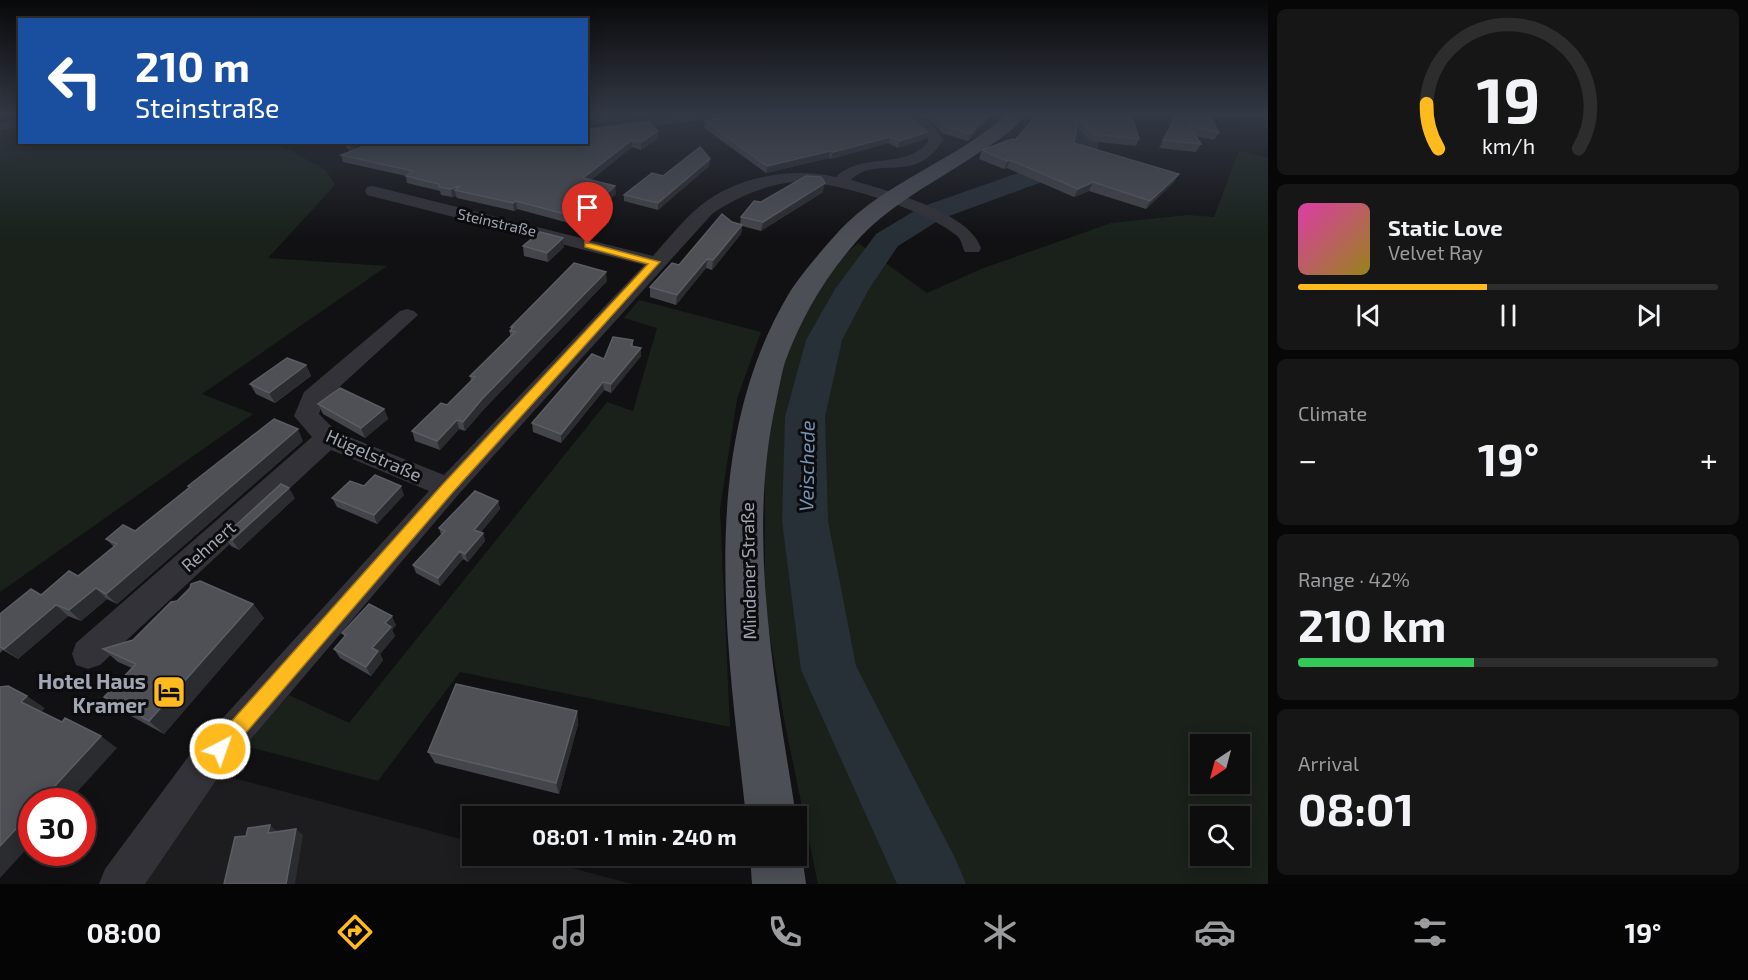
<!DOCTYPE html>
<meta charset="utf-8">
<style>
:root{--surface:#0d0d0e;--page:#161617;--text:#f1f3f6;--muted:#9a9c9e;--line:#2d2d2e;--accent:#ffbb1d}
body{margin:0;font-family:"Exo 2",sans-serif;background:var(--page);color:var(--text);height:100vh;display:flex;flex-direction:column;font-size:22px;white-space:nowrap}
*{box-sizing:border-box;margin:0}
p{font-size:20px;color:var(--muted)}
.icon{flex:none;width:33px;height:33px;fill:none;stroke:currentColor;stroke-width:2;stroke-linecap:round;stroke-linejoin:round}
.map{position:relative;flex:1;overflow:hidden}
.side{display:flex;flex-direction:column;gap:9px;padding:9px;background:#070708;width:480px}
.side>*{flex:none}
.banner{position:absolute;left:18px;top:18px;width:570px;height:126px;border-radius:0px;box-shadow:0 3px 15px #0003,0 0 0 2px var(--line);background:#1a4fa0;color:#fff;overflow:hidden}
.needle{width:39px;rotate:216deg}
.buttons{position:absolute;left:1190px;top:734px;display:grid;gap:12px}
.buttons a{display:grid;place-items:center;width:60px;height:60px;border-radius:0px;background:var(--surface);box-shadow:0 3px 15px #0003,0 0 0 2px var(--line);font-size:30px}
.speed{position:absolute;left:18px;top:788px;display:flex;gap:12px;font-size:30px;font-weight:700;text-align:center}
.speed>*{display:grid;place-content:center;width:78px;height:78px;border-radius:50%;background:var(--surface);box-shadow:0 3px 15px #0003,0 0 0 2px var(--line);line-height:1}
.speed .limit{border:9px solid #d22;background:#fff;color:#111}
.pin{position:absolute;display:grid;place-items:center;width:51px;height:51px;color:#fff;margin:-62px -26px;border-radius:50% 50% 50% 0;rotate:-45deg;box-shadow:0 0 6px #0007}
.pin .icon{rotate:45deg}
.me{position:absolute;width:66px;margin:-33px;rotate:41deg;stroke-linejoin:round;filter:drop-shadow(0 0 4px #0008)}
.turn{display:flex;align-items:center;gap:21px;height:126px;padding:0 18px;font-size:27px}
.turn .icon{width:78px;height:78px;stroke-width:2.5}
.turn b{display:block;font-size:42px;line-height:51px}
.big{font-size:45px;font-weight:700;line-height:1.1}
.side .widget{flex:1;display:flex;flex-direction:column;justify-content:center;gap:9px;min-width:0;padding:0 21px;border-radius:9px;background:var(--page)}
.side .dial{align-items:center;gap:0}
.dial svg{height:156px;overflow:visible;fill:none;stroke:var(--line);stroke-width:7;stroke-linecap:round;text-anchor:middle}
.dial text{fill:var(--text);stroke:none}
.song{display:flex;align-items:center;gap:18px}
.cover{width:72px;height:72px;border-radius:9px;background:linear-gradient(135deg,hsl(320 70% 55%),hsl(50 70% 35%))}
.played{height:6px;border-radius:3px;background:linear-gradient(90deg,var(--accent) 45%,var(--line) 45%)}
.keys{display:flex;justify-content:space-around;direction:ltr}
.heat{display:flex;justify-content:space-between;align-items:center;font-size:33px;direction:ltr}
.charge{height:9px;border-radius:4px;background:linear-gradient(90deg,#34c759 42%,var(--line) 0)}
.trip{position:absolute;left:462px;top:806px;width:345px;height:60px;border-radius:0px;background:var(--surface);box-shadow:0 3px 15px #0003,0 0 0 2px var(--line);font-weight:700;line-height:60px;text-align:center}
.menu{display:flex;height:96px;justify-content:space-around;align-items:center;background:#050506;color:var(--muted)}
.menu .icon{width:42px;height:42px}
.menu .active{color:var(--accent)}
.menu b{font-size:27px;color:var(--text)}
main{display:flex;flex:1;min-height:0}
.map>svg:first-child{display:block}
.built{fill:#1d1d20}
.green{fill:#19211a;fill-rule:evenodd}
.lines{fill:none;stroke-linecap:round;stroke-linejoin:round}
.river{fill:#272f37;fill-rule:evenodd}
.street{fill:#323238;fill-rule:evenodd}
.primary{fill:#4d4f57;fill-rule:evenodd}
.wall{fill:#44454b}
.shaded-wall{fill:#2b2c30}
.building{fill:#4e5056;stroke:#5b5d65;stroke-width:1.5}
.route{fill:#ffbb1d;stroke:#a67a13;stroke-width:1.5}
.labels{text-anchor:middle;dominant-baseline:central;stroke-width:6;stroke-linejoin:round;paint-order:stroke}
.far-street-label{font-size:15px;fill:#a1a6b4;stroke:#0c0c0e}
.street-label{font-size:18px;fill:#a1a6b4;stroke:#0c0c0e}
.water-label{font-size:20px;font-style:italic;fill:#7593b3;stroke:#0c0c0e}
.near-poi-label{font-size:21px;font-weight:bold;fill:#a1a6b4;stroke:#0c0c0e;text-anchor:end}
</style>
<main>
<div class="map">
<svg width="1268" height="884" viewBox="0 0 1268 884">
<rect width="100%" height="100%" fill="#111113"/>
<path class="built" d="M219,774L472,842V855H523L632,884H143Z"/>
<path class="green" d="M1218,114H1268V128L1222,120Z
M19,125L20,142H266L291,151L326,170L335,185L268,258L387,266L202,394L253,414L0,592V127Z
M1239,151L1268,158V884H818L785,724L765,608V445L779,376L794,333L837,261L858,243L927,293L981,269L1111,223L1188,215L1214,217ZM1200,744H1239V783H1200ZM1200,816H1239V855H1200Z
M639,300L761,332L737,399L720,509L730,727L460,672L378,781L242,745L289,695L349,723L607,402L633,411L657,328L624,318Z"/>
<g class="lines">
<path class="river" d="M1047,114H1072L1098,140C1099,154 1095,157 1085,166L941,219L898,246L869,289L842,340L825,417L828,521L856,666L956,860L966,884H897L801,670L782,521L785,417L806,340L835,289L876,234L921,207L1067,156L1073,150L1074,142Z"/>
<path class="street" d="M682,114H719L712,118L586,136V128Z
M898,114C919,114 933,120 943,140C915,186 877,154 851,180C885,190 970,212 981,248L979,252H965C962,247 962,240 957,236C929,211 831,179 794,182C764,185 738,197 713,213L458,495L217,779L145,884H99L105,869L191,753L429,491L331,450L100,665L88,669L76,665L72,654L76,643L312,437L294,416L304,392L400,311L407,309L414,311L418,315L323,402L319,414L337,432L444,475L644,265L367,195L365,191L367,187L373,186L653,256C668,239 683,220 700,206C736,176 793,167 836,177C862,151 908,171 929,140L922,131Z
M1053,114H1089C1081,121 1061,121 1053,114Z
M20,119V127L0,130V122Z"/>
<path class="primary" d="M1007,114H1026C1014,131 994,143 977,154C937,181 888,205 856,242C825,277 801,318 785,362C781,375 779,389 776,402C746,538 775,681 796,816H746C727,645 696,451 788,295C800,275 823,249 839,231C886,181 957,160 1007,114Z
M796,842L802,855L806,884H752L750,855H796Z"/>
</g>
<path class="wall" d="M914,114H993L968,141L942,133L931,121L920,115Z
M1177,114L1219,133L1214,140L1196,136L1201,144L1196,152L1159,148Z
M1076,115L1139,139L1136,146L1090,141L1077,126L1074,143L1174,182L1146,209L1089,191L1074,197L1007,168L1004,169L979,159L982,150L1015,140L1074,120Z
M705,121L927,132L925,139L898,148L888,143L831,159L829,158L766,173L704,128Z
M658,138L641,150L632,147L591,180L616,194L580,226L517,209L514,211L457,198L456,196L452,197L441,195L440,191L407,183L406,176L343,162L341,155L351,151L340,142H360L352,151L586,142Z
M710,159L709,166L658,210L624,201V195L663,176Z
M823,192L761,231L742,226L741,234L712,270L706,268L676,305L650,297V287L732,222L740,224L741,217L761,202Z
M523,246L564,247L548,262L524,256Z
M607,281L484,409L465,431L459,429L440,450L415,441L412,431L447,405L471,381L470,376L510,336V331L511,330V327Z
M633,340V347L641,356L611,393L604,390L561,443L533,432L532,423L604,359Z
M306,365L311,376L275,403L256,394L250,384Z
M318,404L384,409L388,419L365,438L323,414Z
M303,441L117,604L107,599L81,621L68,616L18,659L3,650L0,653V614L78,576L114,547L106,539L135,531L189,488L188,486Z
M364,486L404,495L377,524L337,507L332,498Z
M295,498L239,550L231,546L224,536Z
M498,501L500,509L481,532L483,533L485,541L468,562L463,559L440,586L416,573L413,565L441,535L439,528Z
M253,604L264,618L164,734L120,710L104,697L132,668L118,662L103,649Z
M396,625L392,630L395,636L380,654L383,660L371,676L340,658L334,649L345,637L342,633Z
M577,711L578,724L559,794L435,763L428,752Z"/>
<path class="shaded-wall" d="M617,114H635V119L586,126V118Z
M989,114H993L968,141L970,134Z
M658,131V138L641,150V142Z
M927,132L925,139L898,148L900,141Z
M890,137L888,143L831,159L833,152Z
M632,140V147L583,186V178Z
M351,142H360L351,152L349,145Z
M830,151L829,158L766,173L767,166Z
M710,159L709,166L658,210V203Z
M1010,160L1007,168L1004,169L1007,161Z
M1179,174L1174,182L1146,209L1150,201Z
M1093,182L1089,191L1074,197L1078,189Z
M825,183L823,192L761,231L763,222Z
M460,186L455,190L456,196L452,197L451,189Z
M615,186L616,194L580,226V218Z
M516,201L517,209L514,211L513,203Z
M742,225L741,234L712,270L713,260Z
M563,238L564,247L548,262L547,253Z
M707,259L706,268L676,305L677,295Z
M606,272L607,281L484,409L465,431L463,422L482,399Z
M641,348V356L611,393V384Z
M306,365L311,376L275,403L269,393Z
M603,382L604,390L561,443V434Z
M384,409L388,419L365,438L361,428Z
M457,420L459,429L440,450L437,441Z
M298,429L303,441L117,604L106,594Z
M401,486L404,495L377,524L374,515Z
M289,488L295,498L239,550L232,540Z
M498,501L500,509L476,538L474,530Z
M483,533L485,541L468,562L465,554Z
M460,551L463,559L440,586L438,578Z
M96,588L107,599L81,621L69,610Z
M253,604L264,618L164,734L149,721Z
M56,605L68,616L18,659L4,649Z
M392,616L396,625L392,630L395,636L380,654L383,660L371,676L366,667L372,648L385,623Z
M27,696L45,708L39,714L21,702Z
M577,711L578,724L559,794L556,783Z
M101,736L117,748L69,801H41Z
M32,812V843L0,878V846Z
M270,825L278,832L268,833Z
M296,829L303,835L295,884H286Z"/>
<path class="building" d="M586,114H617L586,118Z
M743,114H904L927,132L900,141L890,137L833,152L830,151L767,166L705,121Z
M932,114H989L970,134L944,126Z
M1038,114H1050L1078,121L1074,143L1179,174L1150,201L1093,182L1078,189L1010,160L1007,161L982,150L1012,139L1015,140Z
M1080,114H1131L1139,139L1093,134L1076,115Z
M1177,114H1209L1219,133L1189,126L1201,144L1163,140Z
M648,122L658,131L641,142L632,140L583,178L615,186L580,218L516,201L513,203L455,190L460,186L451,189L439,187V184L406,176L413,171L341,155L374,142H586V130Z
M700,147L710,159L658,203L624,195L652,173L663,176Z
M806,176L821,177L825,183L763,222L741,217L754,201L761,202Z
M722,214L732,222L742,225L713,260L707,259L677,295L650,287L672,263L679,265Z
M540,232L563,238L547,253L523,246Z
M574,263L606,272L482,399L463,422L457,420L437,441L412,431L441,403L447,405L475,377L470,376L515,332L510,331L513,327H511Z
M613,337L633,340L631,346L641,348L611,384L603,382L561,434L532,423L592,354L604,359Z
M287,358L306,365L269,393L250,384Z
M340,388L384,409L361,428L318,404Z
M274,419L298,429L106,594L96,588L69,610L56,605L4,649L0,647V614L31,589L41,595L69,571L78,576L117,544L106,539L123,525L135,531L190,487L188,486Z
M375,475L401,486L374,515L332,498L350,481L364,486Z
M281,484L289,488L232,540L224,536Z
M475,491L498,501L474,530L483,533L465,554L460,551L438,578L413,565L445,531L439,528Z
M200,581L253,604L149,721L104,697L136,664L103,649L133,640L171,602L177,601L190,588L191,584Z
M369,604L392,616L385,623L391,627L372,648L378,651L366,667L334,649L346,635L342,633Z
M456,684L577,711L556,783L428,752Z
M8,686L27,696L21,702L62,722L65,718L101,736L41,801H32V812L0,846V687Z
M270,825L268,833L296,829L286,884H224L235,837L246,836L248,828Z"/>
<linearGradient id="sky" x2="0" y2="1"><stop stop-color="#09090a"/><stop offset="0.48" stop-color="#323844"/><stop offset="1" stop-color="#323844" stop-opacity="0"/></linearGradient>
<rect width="1268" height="238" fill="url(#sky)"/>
<path class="route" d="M585,242L660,262L453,492L226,756L220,759L213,756L210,749L213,742L443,484L648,264L585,247Z"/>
<defs>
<g id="hotel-square" transform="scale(1.725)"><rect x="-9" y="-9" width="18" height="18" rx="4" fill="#ffbb1d" stroke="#0c0c0e"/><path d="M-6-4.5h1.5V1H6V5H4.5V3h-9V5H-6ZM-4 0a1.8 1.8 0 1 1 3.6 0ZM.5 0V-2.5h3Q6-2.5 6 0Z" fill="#111"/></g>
</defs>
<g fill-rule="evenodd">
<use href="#hotel-square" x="169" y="692"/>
</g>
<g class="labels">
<g class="far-street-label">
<text transform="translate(497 222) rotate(13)">Steinstraße</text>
</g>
<g class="street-label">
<text transform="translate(374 455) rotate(24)">Hügelstraße</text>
<text transform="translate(208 546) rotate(-42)">Rehnert</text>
<text transform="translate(748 571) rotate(-91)">Mindener Straße</text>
</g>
<g class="water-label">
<text transform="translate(806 466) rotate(-89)">Veischede</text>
</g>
<g class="near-poi-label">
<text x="146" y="680">Hotel Haus<tspan x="146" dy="24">Kramer</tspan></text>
</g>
</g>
</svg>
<div class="buttons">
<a><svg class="needle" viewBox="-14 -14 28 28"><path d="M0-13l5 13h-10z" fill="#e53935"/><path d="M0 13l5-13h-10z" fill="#9a9c9e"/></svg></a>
<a><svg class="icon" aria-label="search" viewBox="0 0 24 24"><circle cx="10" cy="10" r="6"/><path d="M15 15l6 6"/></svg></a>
</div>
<div class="speed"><div class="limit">30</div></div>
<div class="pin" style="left:588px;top:244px;background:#d93025"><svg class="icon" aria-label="arrive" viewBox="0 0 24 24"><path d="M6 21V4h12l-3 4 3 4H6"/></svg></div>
<svg class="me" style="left:220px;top:749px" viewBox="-20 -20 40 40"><circle r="17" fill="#ffbb1d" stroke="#fff" stroke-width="3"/><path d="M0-11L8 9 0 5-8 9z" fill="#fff"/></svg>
<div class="trip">08:01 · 1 min · 240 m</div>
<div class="banner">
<div class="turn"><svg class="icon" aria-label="left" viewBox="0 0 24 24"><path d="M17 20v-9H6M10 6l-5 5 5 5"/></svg><div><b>210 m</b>Steinstraße</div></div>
</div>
</div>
<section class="side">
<div class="widget dial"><svg viewBox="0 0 100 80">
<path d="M14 69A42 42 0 1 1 86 69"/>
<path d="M14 69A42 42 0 0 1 8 46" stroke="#ffbb1d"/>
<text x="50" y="56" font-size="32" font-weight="700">19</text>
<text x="50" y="72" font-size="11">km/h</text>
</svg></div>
<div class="widget">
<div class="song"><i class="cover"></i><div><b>Static Love</b><p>Velvet Ray</p></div></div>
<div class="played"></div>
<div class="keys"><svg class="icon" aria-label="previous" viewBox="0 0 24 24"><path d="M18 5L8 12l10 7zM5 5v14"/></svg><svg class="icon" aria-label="pause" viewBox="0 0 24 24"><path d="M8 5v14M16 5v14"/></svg><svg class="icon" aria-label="next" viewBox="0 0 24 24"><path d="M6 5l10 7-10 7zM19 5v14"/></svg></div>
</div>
<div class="widget"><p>Climate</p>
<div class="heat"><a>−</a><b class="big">19°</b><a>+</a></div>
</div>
<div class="widget"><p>Range · 42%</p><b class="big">210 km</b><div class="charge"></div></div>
<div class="widget"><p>Arrival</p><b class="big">08:01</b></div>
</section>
</main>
<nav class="menu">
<b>08:00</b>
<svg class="icon active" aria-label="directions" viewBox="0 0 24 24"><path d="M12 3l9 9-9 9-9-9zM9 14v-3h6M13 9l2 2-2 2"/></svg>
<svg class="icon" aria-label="music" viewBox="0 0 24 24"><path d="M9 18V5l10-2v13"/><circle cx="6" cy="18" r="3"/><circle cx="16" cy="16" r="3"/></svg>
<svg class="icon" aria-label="phone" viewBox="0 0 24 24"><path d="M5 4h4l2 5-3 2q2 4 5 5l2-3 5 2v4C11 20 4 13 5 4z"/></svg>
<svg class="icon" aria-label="climate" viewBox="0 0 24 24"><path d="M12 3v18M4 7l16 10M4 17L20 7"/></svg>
<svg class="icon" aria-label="car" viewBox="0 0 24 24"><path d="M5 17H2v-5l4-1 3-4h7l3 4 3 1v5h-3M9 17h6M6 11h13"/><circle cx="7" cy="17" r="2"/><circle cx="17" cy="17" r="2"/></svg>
<svg class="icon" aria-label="filters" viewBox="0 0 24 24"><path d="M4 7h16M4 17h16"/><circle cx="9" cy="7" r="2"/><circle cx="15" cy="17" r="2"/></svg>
<b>19°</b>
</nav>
